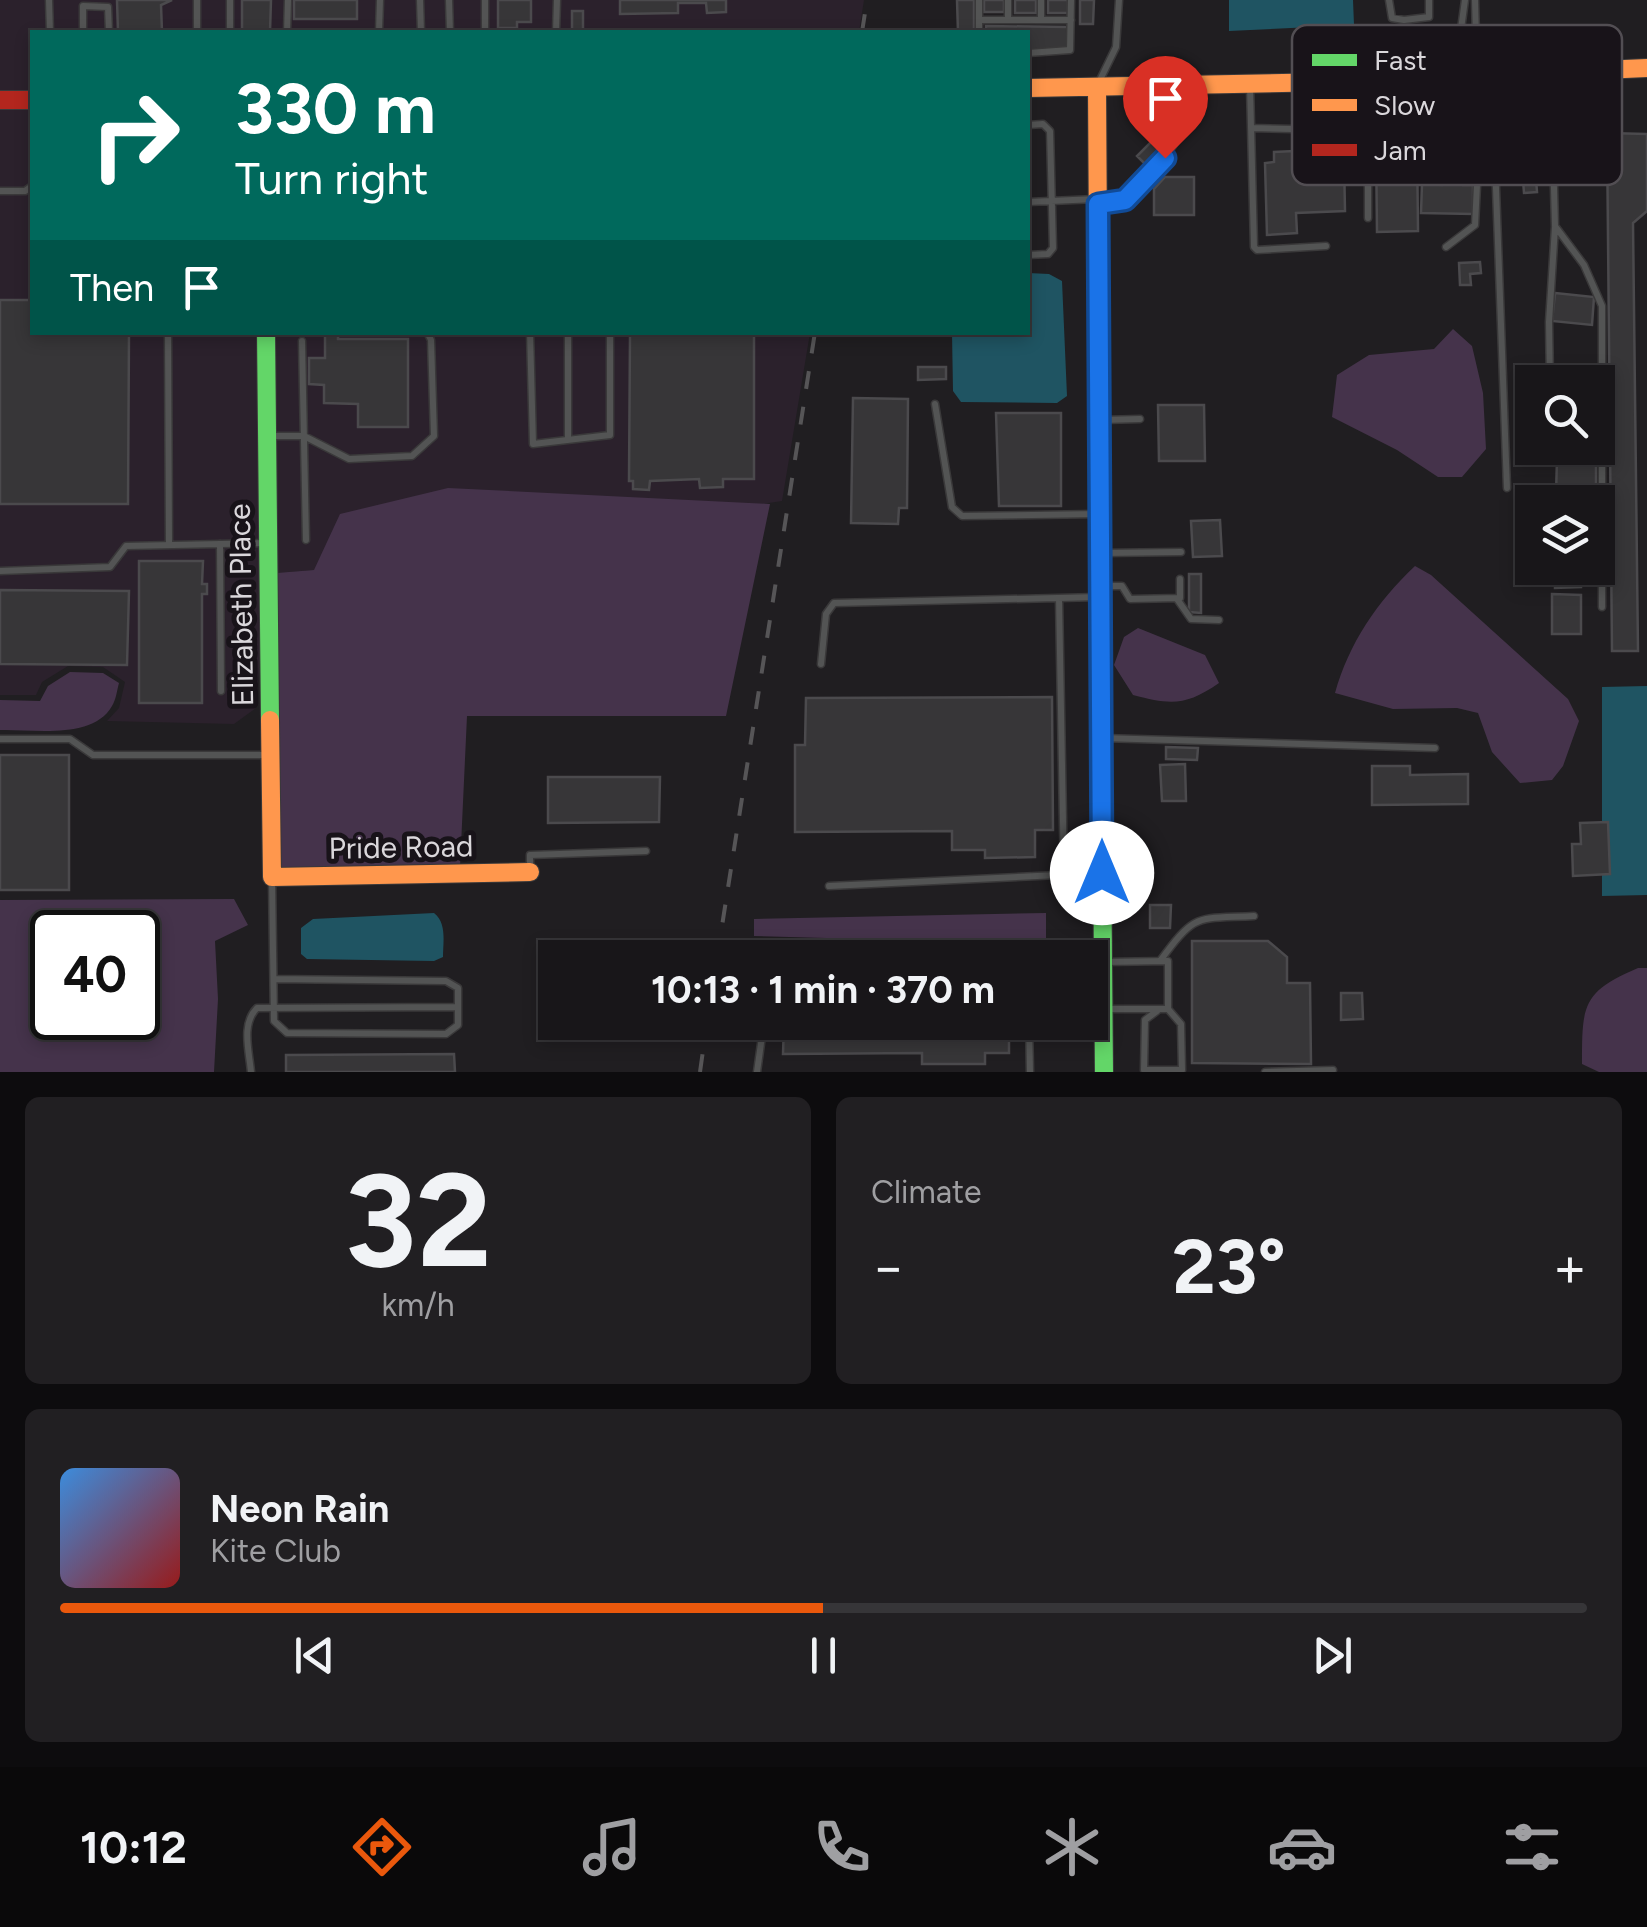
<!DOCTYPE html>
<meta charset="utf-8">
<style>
:root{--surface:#181619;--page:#211f22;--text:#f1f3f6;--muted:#9f9fa2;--line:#363538;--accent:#ea580c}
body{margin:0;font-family:Figtree,sans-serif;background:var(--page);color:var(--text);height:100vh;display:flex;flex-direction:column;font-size:38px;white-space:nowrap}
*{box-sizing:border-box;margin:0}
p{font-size:32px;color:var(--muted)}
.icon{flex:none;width:55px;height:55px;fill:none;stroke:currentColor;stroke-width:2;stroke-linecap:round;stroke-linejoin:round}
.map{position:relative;height:1072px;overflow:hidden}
.details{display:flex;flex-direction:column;gap:25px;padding:25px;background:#0d0c0e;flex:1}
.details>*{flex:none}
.guide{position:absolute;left:30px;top:30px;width:1000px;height:305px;border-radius:0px;box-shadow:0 5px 15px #0003,0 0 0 2px var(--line);background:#00695c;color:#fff;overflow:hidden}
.controls{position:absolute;left:1515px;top:365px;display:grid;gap:20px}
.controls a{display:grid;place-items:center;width:100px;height:100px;border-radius:0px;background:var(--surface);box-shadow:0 5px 15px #0003,0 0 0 2px var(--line);font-size:50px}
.speed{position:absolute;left:30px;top:910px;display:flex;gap:20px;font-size:50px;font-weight:700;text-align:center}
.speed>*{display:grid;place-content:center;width:130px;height:130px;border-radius:50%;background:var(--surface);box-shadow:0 5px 15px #0003,0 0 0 2px var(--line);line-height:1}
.speed .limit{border:5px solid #111;border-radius:15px;background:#fff;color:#111}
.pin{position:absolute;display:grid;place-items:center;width:85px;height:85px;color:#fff;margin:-102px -42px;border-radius:50% 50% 50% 0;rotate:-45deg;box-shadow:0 0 10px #0007}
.pin .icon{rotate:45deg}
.me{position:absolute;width:110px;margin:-55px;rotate:0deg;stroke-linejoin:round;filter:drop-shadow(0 0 8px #0008)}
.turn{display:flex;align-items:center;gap:35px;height:210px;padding:0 40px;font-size:45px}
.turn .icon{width:130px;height:130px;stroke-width:2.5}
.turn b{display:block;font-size:70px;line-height:85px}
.then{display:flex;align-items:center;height:95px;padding:0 40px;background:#0003;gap:20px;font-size:38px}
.big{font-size:75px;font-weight:700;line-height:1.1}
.details .tile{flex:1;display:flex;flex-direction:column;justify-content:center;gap:15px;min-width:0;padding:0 35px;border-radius:15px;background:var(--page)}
.details .dial{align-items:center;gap:0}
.dial b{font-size:130px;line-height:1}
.song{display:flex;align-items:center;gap:30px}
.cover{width:120px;height:120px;border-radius:15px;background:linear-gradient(135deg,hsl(210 70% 55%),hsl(0 70% 35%))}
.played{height:10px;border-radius:5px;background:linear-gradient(90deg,var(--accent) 50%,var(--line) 50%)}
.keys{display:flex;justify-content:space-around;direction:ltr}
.heat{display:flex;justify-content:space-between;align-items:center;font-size:55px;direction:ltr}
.details .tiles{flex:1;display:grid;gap:25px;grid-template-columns:1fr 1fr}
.tile:last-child{grid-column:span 2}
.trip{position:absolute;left:538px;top:940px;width:570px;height:100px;border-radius:0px;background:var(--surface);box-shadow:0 5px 15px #0003,0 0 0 2px var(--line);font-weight:700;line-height:100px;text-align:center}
.menu{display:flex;height:160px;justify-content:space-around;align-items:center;background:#0a090a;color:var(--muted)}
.menu .icon{width:70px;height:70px}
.menu .current{color:var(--accent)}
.menu b{font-size:45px;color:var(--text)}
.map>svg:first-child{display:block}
.industrial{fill:#2b212c}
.green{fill:#45334b;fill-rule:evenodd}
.water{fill:#1f5462}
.building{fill:#373638;stroke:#4b4a4d;stroke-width:2.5}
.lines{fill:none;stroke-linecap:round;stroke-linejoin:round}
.lane-casing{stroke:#3a393a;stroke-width:9}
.fast-casing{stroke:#3a393a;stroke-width:20}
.slow-casing{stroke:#3a393a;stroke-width:20}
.jam-casing{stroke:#3a393a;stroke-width:20}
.lane{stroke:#535454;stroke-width:6}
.fast{stroke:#63d668;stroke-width:18}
.slow{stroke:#ff974d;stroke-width:18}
.jam{stroke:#b3261e;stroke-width:18}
.rail{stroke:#565557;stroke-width:4;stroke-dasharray:18 18;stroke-linecap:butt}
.route-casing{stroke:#114b97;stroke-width:25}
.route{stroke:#1a73e8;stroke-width:18}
.labels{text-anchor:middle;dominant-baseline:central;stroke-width:10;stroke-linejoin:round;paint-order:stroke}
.street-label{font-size:30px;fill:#dad7db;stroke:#181319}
.key{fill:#181319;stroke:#524e53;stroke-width:2.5}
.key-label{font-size:28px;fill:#dad7db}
</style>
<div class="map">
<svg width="1647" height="1072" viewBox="0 0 1647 1072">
<rect width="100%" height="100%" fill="#201e21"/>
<path class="industrial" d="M0,0H864L859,32H32V93H0Z
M0,107H32V332L258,333L261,641L256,708L234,724L107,721L119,708L125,682L103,667L68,666L42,682L36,695H0Z
M274,333H810L782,501L314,570L276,573Z"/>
<path class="green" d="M1453,329L1472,346L1483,393L1486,449L1462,477H1438L1397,450L1332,417L1337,375L1369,355L1434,349Z
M448,488L770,504L726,716H467L460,867L280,870L276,573L314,570L340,514Z
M1415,566L1431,575L1568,699L1579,721L1563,766L1552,780L1520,783L1492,752L1478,713L1457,708L1393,709L1335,693C1349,643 1377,602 1415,566Z
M1138,628L1205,655L1219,683C1186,706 1171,705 1133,695L1114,665L1124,637Z
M70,672L103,673L119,683C117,690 116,700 112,706C93,740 33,729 0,730V700L40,701L48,686Z
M234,899L248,925L215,941L218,999L214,1072H0V900ZM138,932V1018H52V932Z
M1046,913V944L754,936V919Z
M1638,968H1647V1072H1599L1582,1064C1582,1005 1582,992 1638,968Z"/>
<path class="water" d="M1229,0H1353L1354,25L1229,31Z
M1028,273L1049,274L1062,281L1067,396L1057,403L961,402L953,391L952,333L1028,332Z
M1647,686V895L1602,896V687Z
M434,913C447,923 443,942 443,957L434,961L307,959L301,954V928L313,919Z"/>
<path class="building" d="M117,0H172L161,5L162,32H118Z
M242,0H271L270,32H242Z
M294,0H357V19H294Z
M498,0H531V22H517V28H498Z
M620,0H726V12L707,13L706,3H678V13L620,14Z
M957,0H974V32H958Z
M984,0H1004V12H984Z
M1015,0H1036V13H1015Z
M1048,0H1068V13H1048Z
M1080,0H1094L1093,24H1080Z
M572,11H583V32H572Z
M986,26L1068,27L1067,51L1028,50V32H986Z
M1607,133L1647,134V211L1633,223L1638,651H1612Z
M1155,138L1166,149L1148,167L1137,156Z
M1417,143L1418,231L1377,232L1376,144Z
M1333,150L1334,160H1344L1345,211L1296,213L1297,233L1267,235L1265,163L1274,162V152L1294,151V162L1314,161V151Z
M1453,166H1463V185H1473V214L1421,213L1422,184L1442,185L1443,175H1453Z
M1165,177H1194V215H1154V189Z
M1536,179L1537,192L1524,193L1523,180Z
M1480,262L1481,273L1470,274L1471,285H1460L1459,263Z
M1555,293L1594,297L1592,325L1552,321Z
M0,300H32V332H129L128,504H0Z
M325,332H338V339H408V427H358V404L324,403V385L309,384V358H325Z
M679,332H754V479H723V487L700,488L699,479L650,481L649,490L633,489V481H629L630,335H679Z
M918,367H946V379L918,380Z
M853,398L908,399L907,508H899L898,524L851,523Z
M1158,405H1204L1205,461H1159Z
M996,413H1061V506H999Z
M1557,459L1596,460V494L1556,493Z
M1220,520L1222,556L1193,557L1191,521Z
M139,561H203L202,584H207V594H202V703H139Z
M1555,568H1581V587L1555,588Z
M1189,574H1201V613L1189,612Z
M0,590L129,591L127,665L0,664Z
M1552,594L1581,595V634H1552Z
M1052,697L1053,830H1035V857L985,858V850H952V831L795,832V745H805L806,698Z
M1166,747L1198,748L1197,760L1166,759Z
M0,755H69V890H0Z
M1185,764L1186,801H1162L1160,765Z
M1372,766H1410V775L1468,774V804L1372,805Z
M548,777H660L659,822L548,823Z
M1608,822L1610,874L1573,876L1572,844H1581L1580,823Z
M1150,905H1171L1170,928H1150Z
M1192,941H1268L1287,957V983H1310L1311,1064L1192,1063Z
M1341,993H1362L1363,1019L1341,1020Z
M784,1022H1009V1053H985V1064H922V1053L783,1054Z
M454,1054L455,1072H286V1055Z"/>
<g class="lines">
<g class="lane-casing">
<path id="lane" d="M49,0L50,32
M230,0V30
M420,0L421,32
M449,0L450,32
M1389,0L1392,18L1404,20L1429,17V0
M1475,0L1477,75
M979,20H1071
M1008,20V0
M1041,20V0
M83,32V6L108,7L109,32
M197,32V0
M287,32L288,0
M379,32L380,0
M485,32V0
M556,32L557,0
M979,32V0
M1028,53L1070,50L1071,0
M1462,73L1461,29L1465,0
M1551,74L1555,226L1584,265L1602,306V607
M1485,77L1495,161L1507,488
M1443,79V162
M1099,82L1116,47L1119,0
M1250,86L1254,247L1257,250L1326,246
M1028,125L1043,124L1050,131L1053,248L1048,254L1028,255
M1251,128L1336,130
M1442,139L1469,160L1477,185L1475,225L1446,247
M0,191H25L32,186
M1028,202L1096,199
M1102,203L1125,200L1165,158L1182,132L1187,87
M1368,218V129L1385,115L1386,82
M168,332L169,545
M530,332L533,444L610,435V332
M302,341L306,540
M1550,382L1549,322L1555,227
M935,404L952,507L962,516L1098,514
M1102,420L1140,419
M268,436H304L349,459L412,456L434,436L431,340L427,332
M568,440V332
M220,544L221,691
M1101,553L1181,552
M0,571L110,567L126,546L267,543
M1103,586H1122L1130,599L1180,598V579
M1059,598L1064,877
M1177,599L1191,619L1219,620
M821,664L826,614L834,603L1099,597
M1102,738L1435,748
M0,739H70L93,755H269
M530,867V855L646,851
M272,878L274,1021L287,1033L446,1034L458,1025V988L446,981L274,979
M829,886L1101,873
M1160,961C1196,912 1196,919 1254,916
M1104,962L1168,961V1009H1107
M1157,1011L1145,1020L1144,1070H1182L1181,1024L1168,1009
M1029,1022L1030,1072
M251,1072C249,1050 241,1024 257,1008L458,1007
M757,1072L764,1022
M1265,1072L1333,1070"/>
</g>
<g class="fast-casing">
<path id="fast" d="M266,332L270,720
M1102,849L1104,1072"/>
</g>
<g class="slow-casing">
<path id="slow" d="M1028,88L1333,82L1647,68
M1097,88L1102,849
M270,720L272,877L530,872"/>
</g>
<g class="jam-casing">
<path id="jam" d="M0,100H32"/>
</g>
<use href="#lane" class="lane"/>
<use href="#fast" class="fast"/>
<use href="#slow" class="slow"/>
<use href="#jam" class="jam"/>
<path class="rail" d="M862,32L867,0
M717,958L815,332
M700,1072L707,1022"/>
</g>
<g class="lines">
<g class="route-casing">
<path id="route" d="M1102,873L1098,204L1125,200L1165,158"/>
</g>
<use href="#route" class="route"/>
</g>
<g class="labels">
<g class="street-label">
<text transform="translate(241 605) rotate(-91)">Elizabeth Place</text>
<text transform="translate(401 847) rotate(-1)">Pride Road</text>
</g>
</g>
<rect x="1292" y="25" width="330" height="160" rx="15" class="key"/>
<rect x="1312" y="54" width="45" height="12" fill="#63d668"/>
<rect x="1312" y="99" width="45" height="12" fill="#ff974d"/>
<rect x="1312" y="144" width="45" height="12" fill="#b3261e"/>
<g class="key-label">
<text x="1374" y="70">Fast</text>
<text x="1374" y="115">Slow</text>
<text x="1374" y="160">Jam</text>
</g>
</svg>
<div class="controls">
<a><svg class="icon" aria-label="search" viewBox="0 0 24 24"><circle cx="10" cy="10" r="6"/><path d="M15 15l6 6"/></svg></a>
<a><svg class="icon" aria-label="layers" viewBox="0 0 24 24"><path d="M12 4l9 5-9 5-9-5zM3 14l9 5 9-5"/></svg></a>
</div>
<div class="speed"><div class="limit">40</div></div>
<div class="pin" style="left:1165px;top:158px;background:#d93025"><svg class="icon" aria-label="arrive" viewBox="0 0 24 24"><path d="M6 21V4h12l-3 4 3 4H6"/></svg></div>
<svg class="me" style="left:1102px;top:873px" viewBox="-20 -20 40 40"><circle r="19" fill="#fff"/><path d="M0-13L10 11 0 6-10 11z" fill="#1a73e8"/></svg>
<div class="trip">10:13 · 1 min · 370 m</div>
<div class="guide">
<div class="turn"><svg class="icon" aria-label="right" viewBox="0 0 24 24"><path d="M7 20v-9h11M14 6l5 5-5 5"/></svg><div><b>330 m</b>Turn right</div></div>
<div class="then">Then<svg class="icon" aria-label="arrive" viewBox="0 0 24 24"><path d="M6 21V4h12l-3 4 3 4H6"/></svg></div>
</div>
</div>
<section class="details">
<div class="tiles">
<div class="tile dial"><b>32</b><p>km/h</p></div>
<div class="tile"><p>Climate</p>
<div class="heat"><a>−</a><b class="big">23°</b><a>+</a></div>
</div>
<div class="tile">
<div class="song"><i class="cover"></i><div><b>Neon Rain</b><p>Kite Club</p></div></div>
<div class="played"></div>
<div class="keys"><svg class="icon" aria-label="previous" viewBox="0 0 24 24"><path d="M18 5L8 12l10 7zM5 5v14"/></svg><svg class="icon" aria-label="pause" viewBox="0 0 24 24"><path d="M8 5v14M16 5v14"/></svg><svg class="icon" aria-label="next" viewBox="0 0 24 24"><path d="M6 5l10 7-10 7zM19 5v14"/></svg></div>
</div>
</div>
</section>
<nav class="menu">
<b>10:12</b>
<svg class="icon current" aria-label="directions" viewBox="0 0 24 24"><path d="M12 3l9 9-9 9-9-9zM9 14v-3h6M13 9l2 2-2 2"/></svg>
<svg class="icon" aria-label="music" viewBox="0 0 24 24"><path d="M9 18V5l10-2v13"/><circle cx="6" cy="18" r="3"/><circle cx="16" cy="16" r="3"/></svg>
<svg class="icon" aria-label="phone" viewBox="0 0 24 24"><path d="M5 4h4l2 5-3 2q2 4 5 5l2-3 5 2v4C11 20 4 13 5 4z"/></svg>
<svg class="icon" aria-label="climate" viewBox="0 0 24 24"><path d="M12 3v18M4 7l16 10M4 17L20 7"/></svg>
<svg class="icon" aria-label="car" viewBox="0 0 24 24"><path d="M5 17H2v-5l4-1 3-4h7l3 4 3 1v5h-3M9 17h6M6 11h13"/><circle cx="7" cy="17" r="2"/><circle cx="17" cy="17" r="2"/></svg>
<svg class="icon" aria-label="filters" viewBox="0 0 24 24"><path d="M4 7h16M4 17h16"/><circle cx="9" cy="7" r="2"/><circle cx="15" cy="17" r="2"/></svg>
</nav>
